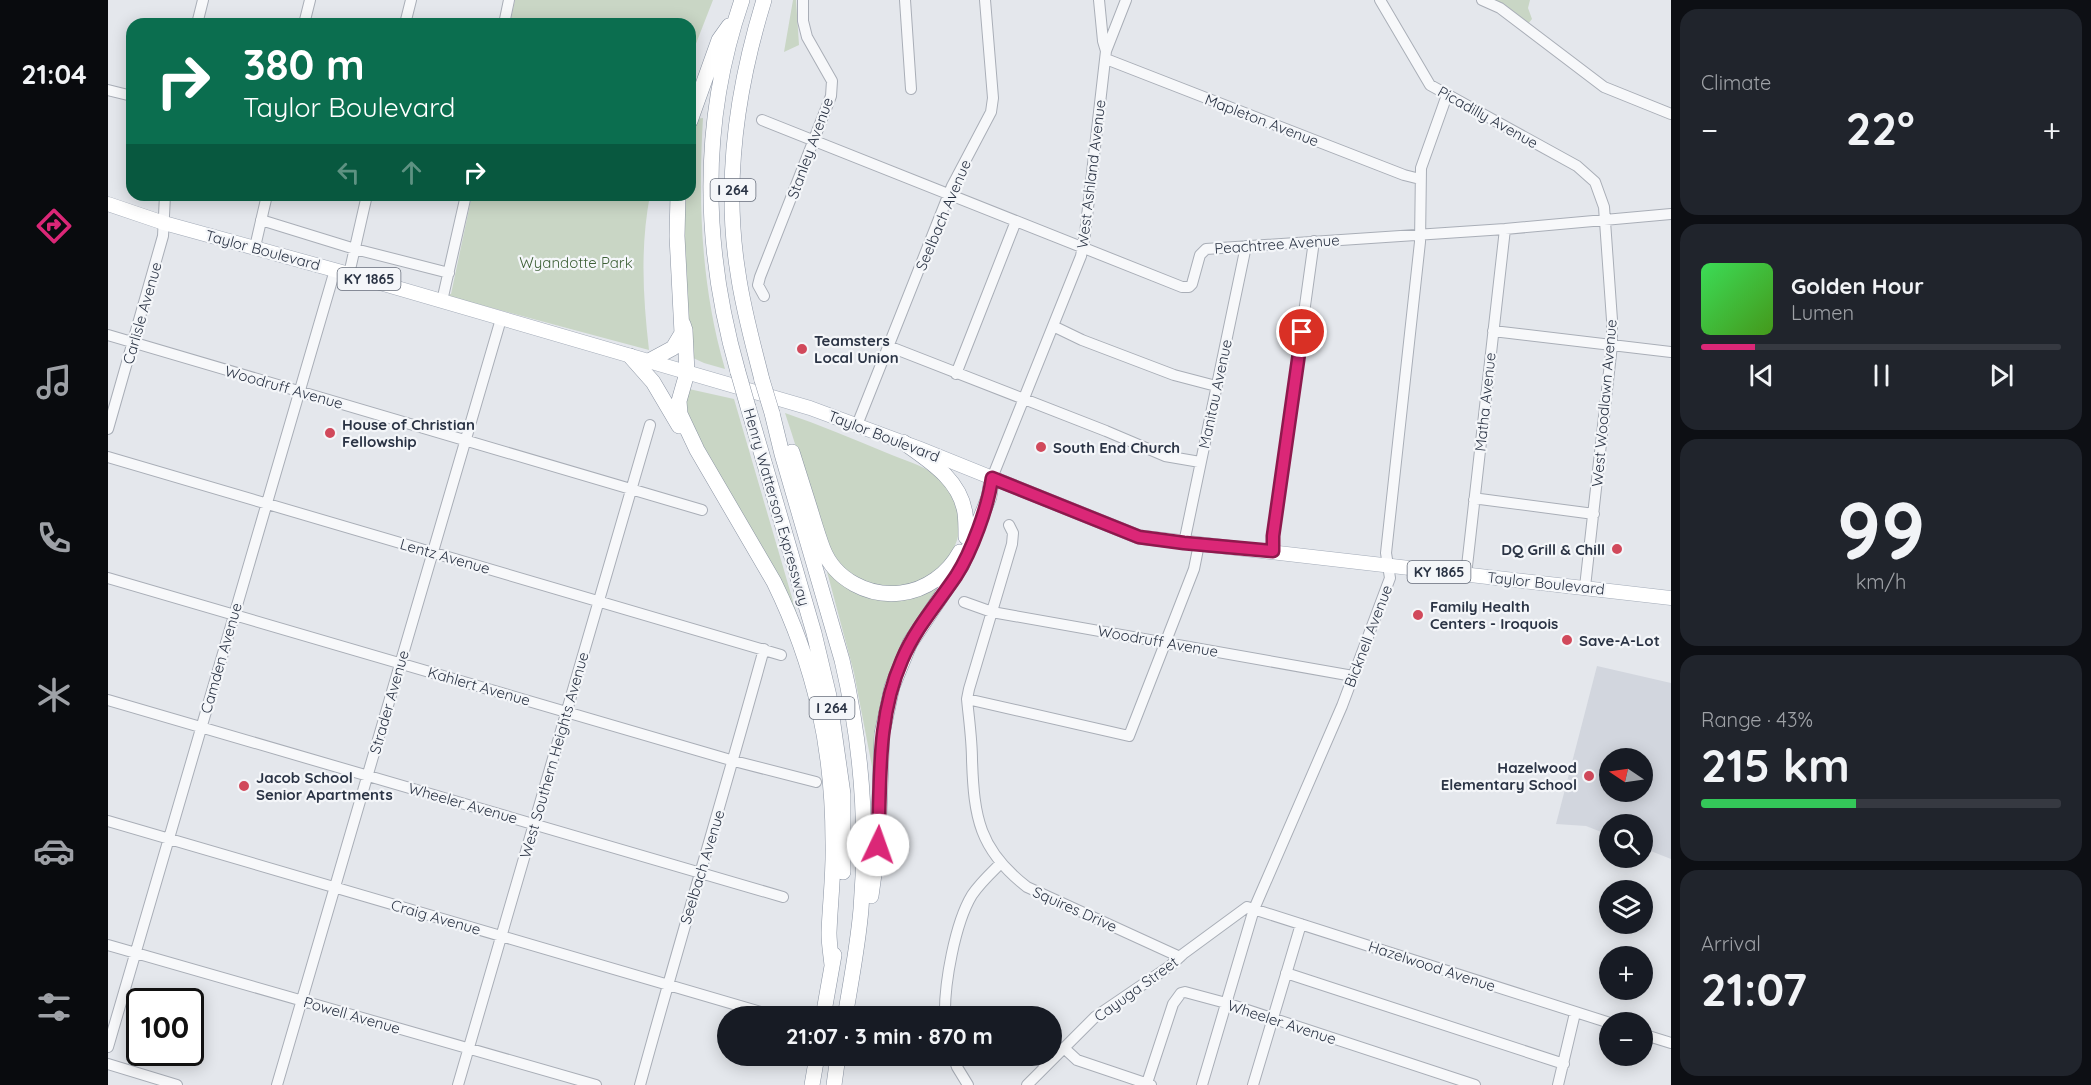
<!DOCTYPE html>
<meta charset="utf-8">
<style>
:root{--surface:#171b24;--page:#20242c;--text:#f1f3f6;--muted:#9ea1a6;--line:#363941;--accent:#db2777}
body{margin:0;font-family:Quicksand,sans-serif;background:var(--page);color:var(--text);height:100vh;display:flex;flex-direction:column;font-size:22px;white-space:nowrap}
*{box-sizing:border-box;margin:0}
p{font-size:20px;color:var(--muted)}
.icon{flex:none;width:33px;height:33px;fill:none;stroke:currentColor;stroke-width:2;stroke-linecap:round;stroke-linejoin:round}
.map{position:relative;flex:1;overflow:hidden}
.drawer{display:flex;flex-direction:column;gap:9px;padding:9px;background:#0d0f14;width:420px}
.drawer>*{flex:none}
.top-card{position:absolute;left:18px;top:18px;width:570px;height:183px;border-radius:18px;box-shadow:0 3px 15px #0003;background:#0b6e4f;color:#fff;overflow:hidden}
.needle{width:39px;rotate:283deg}
.buttons{position:absolute;left:1491px;top:748px;display:grid;gap:12px}
.buttons a{display:grid;place-items:center;width:54px;height:54px;border-radius:50%;background:var(--surface);box-shadow:0 3px 15px #0003;font-size:30px}
.speed{position:absolute;left:18px;top:988px;display:flex;gap:12px;font-size:30px;font-weight:700;text-align:center}
.speed>*{display:grid;place-content:center;width:78px;height:78px;border-radius:50%;background:var(--surface);box-shadow:0 3px 15px #0003;line-height:1}
.speed .limit{border:3px solid #111;border-radius:9px;background:#fff;color:#111}
.pin{position:absolute;display:grid;place-items:center;width:51px;height:51px;color:#fff;margin:-26px;border:3px solid #fff;border-radius:50%;box-shadow:0 2px 6px #0007}
.me{position:absolute;width:66px;margin:-33px;rotate:3deg;stroke-linejoin:round;filter:drop-shadow(0 0 4px #0008)}
.turn{display:flex;align-items:center;gap:21px;height:126px;padding:0 18px;font-size:27px}
.turn .icon{width:78px;height:78px;stroke-width:2.5}
.turn b{display:block;font-size:42px;line-height:51px}
.lanes{display:flex;align-items:center;height:57px;padding:0 18px;background:#0003;justify-content:center;gap:30px;direction:ltr}
.lanes .off{opacity:.35}
.big{font-size:45px;font-weight:700;line-height:1.1}
.drawer .card{flex:1;display:flex;flex-direction:column;justify-content:center;gap:9px;min-width:0;padding:0 21px;border-radius:18px;background:var(--page)}
.drawer .dial{align-items:center;gap:0}
.dial b{font-size:78px;line-height:1}
.song{display:flex;align-items:center;gap:18px}
.cover{width:72px;height:72px;border-radius:9px;background:linear-gradient(135deg,hsl(130 70% 55%),hsl(100 70% 35%))}
.played{height:6px;border-radius:3px;background:linear-gradient(90deg,var(--accent) 15%,var(--line) 15%)}
.keys{display:flex;justify-content:space-around;direction:ltr}
.heat{display:flex;justify-content:space-between;align-items:center;font-size:33px;direction:ltr}
.charge{height:9px;border-radius:4px;background:linear-gradient(90deg,#34c759 43%,var(--line) 0)}
.trip{position:absolute;left:609px;top:1006px;width:345px;height:60px;border-radius:30px;background:var(--surface);box-shadow:0 3px 15px #0003;font-weight:700;line-height:60px;text-align:center}
main{display:flex;flex:1;min-height:0}
.dock{display:flex;flex-direction:column;width:108px;justify-content:space-around;align-items:center;background:#090b0e;color:var(--muted)}
.dock .icon{width:42px;height:42px}
.dock .active{color:var(--accent)}
.dock b{font-size:27px;color:var(--text)}
.map>svg:first-child{display:block}
.built{fill:#d2d6de;fill-rule:evenodd}
.green{fill:#c9d6c5}
.lines{fill:none;stroke-linecap:round;stroke-linejoin:round}
.minor-casing{stroke:#a9aeb7;stroke-width:12}
.major-casing{stroke:#a3abb8;stroke-width:15}
.highway-casing{stroke:#8b94a3;stroke-width:16}
.minor{stroke:#f7f8fa;stroke-width:10}
.major{stroke:#fff;stroke-width:14}
.highway{stroke:#fff;stroke-width:15}
.highway-bridge-casing{stroke:#8b94a3;stroke-width:16;stroke-linecap:butt}
.highway-bridge{stroke:#fff;stroke-width:15}
.route-casing{stroke:#8e194d;stroke-width:15}
.route{stroke:#db2777;stroke-width:10}
.poi-dot{fill:#d1495b;stroke:#f4f6f9;stroke-width:2}
.labels{text-anchor:middle;dominant-baseline:central;stroke-width:4.5;stroke-linejoin:round;paint-order:stroke}
.shield{fill:#f4f6f9;stroke:#676e7b;stroke-width:1.5}
.shield-label{font-size:14px;font-weight:bold;fill:#2b3445}
.street-label{font-size:15px;fill:#2b3445;stroke:#f4f6f9}
.park-label{font-size:15px;fill:#3f6138;stroke:#f4f6f9}
.poi-label{font-size:15px;font-weight:bold;fill:#2b3445;stroke:#f4f6f9;text-anchor:start}
</style>
<main>
<nav class="dock">
<b>21:04</b>
<svg class="icon active" aria-label="directions" viewBox="0 0 24 24"><path d="M12 3l9 9-9 9-9-9zM9 14v-3h6M13 9l2 2-2 2"/></svg>
<svg class="icon" aria-label="music" viewBox="0 0 24 24"><path d="M9 18V5l10-2v13"/><circle cx="6" cy="18" r="3"/><circle cx="16" cy="16" r="3"/></svg>
<svg class="icon" aria-label="phone" viewBox="0 0 24 24"><path d="M5 4h4l2 5-3 2q2 4 5 5l2-3 5 2v4C11 20 4 13 5 4z"/></svg>
<svg class="icon" aria-label="climate" viewBox="0 0 24 24"><path d="M12 3v18M4 7l16 10M4 17L20 7"/></svg>
<svg class="icon" aria-label="car" viewBox="0 0 24 24"><path d="M5 17H2v-5l4-1 3-4h7l3 4 3 1v5h-3M9 17h6M6 11h13"/><circle cx="7" cy="17" r="2"/><circle cx="17" cy="17" r="2"/></svg>
<svg class="icon" aria-label="filters" viewBox="0 0 24 24"><path d="M4 7h16M4 17h16"/><circle cx="9" cy="7" r="2"/><circle cx="15" cy="17" r="2"/></svg>
</nav>
<div class="map">
<svg width="1563" height="1085" viewBox="0 0 1563 1085">
<rect width="100%" height="100%" fill="#e4e7ec"/>
<path class="built" d="M1489,666L1563,683V859L1535,848L1534,825H1502L1501,835L1478,826L1448,824ZM1502,759H1534V792H1502Z"/>
<path class="green" d="M407,0H605L582,59V24H402Z
M685,0H688L691,45L676,52Z
M1384,0H1422L1420,8L1424,19L1419,25Z
M595,118C590,204 593,286 617,369L596,363L583,357L574,221L575,195H582V145L588,119Z
M364,195H542C532,248 535,297 541,350L343,297L341,294H343Z
M581,389L626,399L692,625L660,560L578,415L576,407Z
M677,413C712,425 745,439 779,453C795,460 815,465 829,476C888,526 822,612 757,581C750,578 742,575 737,570C717,547 711,520 702,492C694,466 686,440 677,413Z
M717,564L742,588L828,589V595L804,632L767,782L746,673Z"/>
<g class="lines">
<g class="minor-casing">
<path id="minor" d="M797,0L803,89
M991,0L995,41L998,51
M1272,0L1322,85L1469,166L1487,182L1496,207L1504,320V345L1477,587
M1374,0L1392,8L1496,87L1563,114
M89,24L95,0
M196,24L202,0
M297,24L303,0
M396,24L401,0
M998,59L1296,175L1312,179
M0,90L24,96
M654,120L1074,287H1081L1084,284L1092,255L1098,249L1397,229L1563,214
M153,220L247,249L341,273
M147,247L159,195
M241,274L259,195
M656,296L650,285L652,277L723,96L724,81L699,37L695,21V0
M334,301L358,195
M945,326L974,340L1066,375L1108,386
M1385,331L1563,352
M0,335L594,510
M780,346L998,431L1057,456L1092,462
M848,374L908,221
M749,425L844,186L883,112L885,98L877,0
M0,429L55,236L57,195
M0,457L673,655
M884,478L973,256L977,234L998,51L1018,0
M1366,500L1372,499L1486,514
M901,525L905,533L904,544L861,689L859,699C861,720 864,740 864,760C866,817 871,850 919,887L1072,957
M1076,543L1138,246
M1165,551V536L1206,241
M1358,575L1397,229
M0,578L626,761L708,782
M856,602L884,612L1245,676
M859,699L1021,736L1086,569L1091,544
M0,700L675,897
M0,821L656,1013
M0,945L488,1085
M1178,973L1456,1064
M837,1017C836,984 847,923 864,895C872,883 883,873 893,863
M1534,1034L1563,1043
M0,1047L227,270
M956,1048L969,1060L1043,1085
M845,1056L849,1067L860,1085
M0,1064L69,1085
M1039,1083L1065,1004L1073,993L1077,992L1118,1003L1367,1085
M169,1085L393,319
M350,1085L542,425
M532,1085C572,939 616,794 656,649
M919,1085L987,1017L1062,966L1075,954L1139,907L1502,1023
M1094,1085L1146,909L1234,706L1282,578L1278,553L1312,242L1313,168L1339,95
M1145,1085L1193,924
M1450,1085L1467,1013"/>
</g>
<g class="major-casing">
<path id="major" d="M0,204L56,223L241,274L702,408L810,448L1031,537L1563,598"/>
</g>
<g class="highway-casing">
<path id="highway" d="M582,121L611,40L621,26
M575,324L577,330L579,373L571,401L572,414L589,450L666,582C707,666 725,748 725,842C726,873 722,903 721,933C721,944 723,955 724,965
M522,356L545,382L571,426
M539,362L565,348L574,333L569,236L570,195
M630,372C595,249 592,122 634,0
M654,380C645,344 635,309 630,273C615,181 629,88 656,0
M640,407L706,633L721,696L735,794V872
M664,413L674,454L734,660C753,741 760,825 753,909C750,945 743,981 737,1017
M795,442C820,460 852,479 857,513C858,520 858,529 858,537
M684,452C690,471 696,490 702,509C706,522 710,536 715,549C727,580 761,597 793,593C818,590 840,574 852,552
M763,896L770,845L774,734L784,687L802,643L854,565L881,497L884,478
M715,1017L726,955
M704,1085L709,1056
M726,1085L730,1056"/>
</g>
<use href="#minor" class="minor"/>
<use href="#major" class="major"/>
<use href="#highway" class="highway"/>
<g class="highway-bridge-casing">
<path id="highway-bridge" d="M630,372L640,407
M654,380L664,413"/>
</g>
<use href="#highway-bridge" class="highway-bridge"/>
</g>
<g class="lines">
<g class="route-casing">
<path id="route" d="M770,845C773,782 768,719 794,660C807,629 829,604 848,576C864,551 880,507 884,478L1031,537L1076,543L1165,551V536L1194,332"/>
</g>
<use href="#route" class="route"/>
</g>
<g class="poi-dot">
<circle cx="694" cy="349" r="6"/>
<circle cx="222" cy="433" r="6"/>
<circle cx="933" cy="447" r="6"/>
<circle cx="1509" cy="549" r="6"/>
<circle cx="1310" cy="615" r="6"/>
<circle cx="1459" cy="640" r="6"/>
<circle cx="1481" cy="776" r="6"/>
<circle cx="136" cy="786" r="6"/>
</g>
<g class="labels">
<g class="shield">
<rect x="602.5" y="179" width="45" height="22" rx="4.5"/>
<rect x="229.5" y="268" width="63" height="22" rx="4.5"/>
<rect x="1299.5" y="561" width="63" height="22" rx="4.5"/>
<rect x="701.5" y="697" width="45" height="22" rx="4.5"/>
</g>
<g class="shield-label">
<text x="625" y="190">I 264</text>
<text x="261" y="279">KY 1865</text>
<text x="1331" y="572">KY 1865</text>
<text x="724" y="708">I 264</text>
</g>
<g class="street-label">
<text transform="translate(1380 117) rotate(29)">Picadilly Avenue</text>
<text transform="translate(1154 120) rotate(21)">Mapleton Avenue</text>
<text transform="translate(702 148) rotate(-70)">Stanley Avenue</text>
<text transform="translate(983 174) rotate(-83)">West Ashland Avenue</text>
<text transform="translate(835 215) rotate(-67)">Seelbach Avenue</text>
<text transform="translate(1169 244) rotate(-4)">Peachtree Avenue</text>
<text transform="translate(155 250) rotate(15)">Taylor Boulevard</text>
<text transform="translate(34 313) rotate(-74)">Carlisle Avenue</text>
<text transform="translate(176 387) rotate(16)">Woodruff Avenue</text>
<text transform="translate(1107 394) rotate(-78)">Manitau Avenue</text>
<text transform="translate(1377 402) rotate(-84)">Matha Avenue</text>
<text transform="translate(1496 403) rotate(-85)">West Woodlawn Avenue</text>
<text transform="translate(776 436) rotate(21)">Taylor Boulevard</text>
<text transform="translate(669 507) rotate(74)">Henry Watterson Expressway</text>
<text transform="translate(337 556) rotate(16)">Lentz Avenue</text>
<text transform="translate(1438 583) rotate(6)">Taylor Boulevard</text>
<text transform="translate(1260 636) rotate(-69)">Bicknell Avenue</text>
<text transform="translate(1050 641) rotate(10)">Woodruff Avenue</text>
<text transform="translate(113 658) rotate(-74)">Camden Avenue</text>
<text transform="translate(371 686) rotate(16)">Kahlert Avenue</text>
<text transform="translate(281 702) rotate(-74)">Strader Avenue</text>
<text transform="translate(446 755) rotate(-74)">West Southern Heights Avenue</text>
<text transform="translate(355 803) rotate(16)">Wheeler Avenue</text>
<text transform="translate(594 867) rotate(-73)">Seelbach Avenue</text>
<text transform="translate(967 909) rotate(24)">Squires Drive</text>
<text transform="translate(328 917) rotate(16)">Craig Avenue</text>
<text transform="translate(1324 966) rotate(18)">Hazelwood Avenue</text>
<text transform="translate(1028 989) rotate(-36)">Cayuga Street</text>
<text transform="translate(244 1015) rotate(16)">Powell Avenue</text>
<text transform="translate(1174 1022) rotate(18)">Wheeler Avenue</text>
</g>
<g class="park-label">
<text x="468" y="262">Wyandotte Park</text>
</g>
<g class="poi-label">
<text x="706" y="340">Teamsters<tspan x="706" dy="17">Local Union</tspan></text>
<text x="234" y="424">House of Christian<tspan x="234" dy="17">Fellowship</tspan></text>
<text x="945" y="447">South End Church</text>
<text x="1497" y="549" text-anchor="end">DQ Grill &amp; Chill</text>
<text x="1322" y="606">Family Health<tspan x="1322" dy="17">Centers - Iroquois</tspan></text>
<text x="1471" y="640">Save-A-Lot</text>
<text x="1469" y="767" text-anchor="end">Hazelwood<tspan x="1469" dy="17">Elementary School</tspan></text>
<text x="148" y="777">Jacob School<tspan x="148" dy="17">Senior Apartments</tspan></text>
</g>
</g>
</svg>
<div class="buttons">
<a><svg class="needle" viewBox="-14 -14 28 28"><path d="M0-13l5 13h-10z" fill="#e53935"/><path d="M0 13l5-13h-10z" fill="#9ea1a6"/></svg></a>
<a><svg class="icon" aria-label="search" viewBox="0 0 24 24"><circle cx="10" cy="10" r="6"/><path d="M15 15l6 6"/></svg></a>
<a><svg class="icon" aria-label="layers" viewBox="0 0 24 24"><path d="M12 4l9 5-9 5-9-5zM3 14l9 5 9-5"/></svg></a>
<a>+</a>
<a>−</a>
</div>
<div class="speed"><div class="limit">100</div></div>
<div class="pin" style="left:1194px;top:332px;background:#d93025"><svg class="icon" aria-label="arrive" viewBox="0 0 24 24"><path d="M6 21V4h12l-3 4 3 4H6"/></svg></div>
<svg class="me" style="left:770px;top:845px" viewBox="-20 -20 40 40"><circle r="19" fill="#fff"/><path d="M0-13L10 11 0 6-10 11z" fill="#db2777"/></svg>
<div class="trip">21:07 · 3 min · 870 m</div>
<div class="top-card">
<div class="turn"><svg class="icon" aria-label="right" viewBox="0 0 24 24"><path d="M7 20v-9h11M14 6l5 5-5 5"/></svg><div><b>380 m</b>Taylor Boulevard</div></div>
<div class="lanes"><svg class="icon off" aria-label="left" viewBox="0 0 24 24"><path d="M17 20v-9H6M10 6l-5 5 5 5"/></svg><svg class="icon off" aria-label="ahead" viewBox="0 0 24 24"><path d="M12 20V5M6 11l6-6 6 6"/></svg><svg class="icon" aria-label="right" viewBox="0 0 24 24"><path d="M7 20v-9h11M14 6l5 5-5 5"/></svg></div>
</div>
</div>
<section class="drawer">
<div class="card"><p>Climate</p>
<div class="heat"><a>−</a><b class="big">22°</b><a>+</a></div>
</div>
<div class="card">
<div class="song"><i class="cover"></i><div><b>Golden Hour</b><p>Lumen</p></div></div>
<div class="played"></div>
<div class="keys"><svg class="icon" aria-label="previous" viewBox="0 0 24 24"><path d="M18 5L8 12l10 7zM5 5v14"/></svg><svg class="icon" aria-label="pause" viewBox="0 0 24 24"><path d="M8 5v14M16 5v14"/></svg><svg class="icon" aria-label="next" viewBox="0 0 24 24"><path d="M6 5l10 7-10 7zM19 5v14"/></svg></div>
</div>
<div class="card dial"><b>99</b><p>km/h</p></div>
<div class="card"><p>Range · 43%</p><b class="big">215 km</b><div class="charge"></div></div>
<div class="card"><p>Arrival</p><b class="big">21:07</b></div>
</section>
</main>
